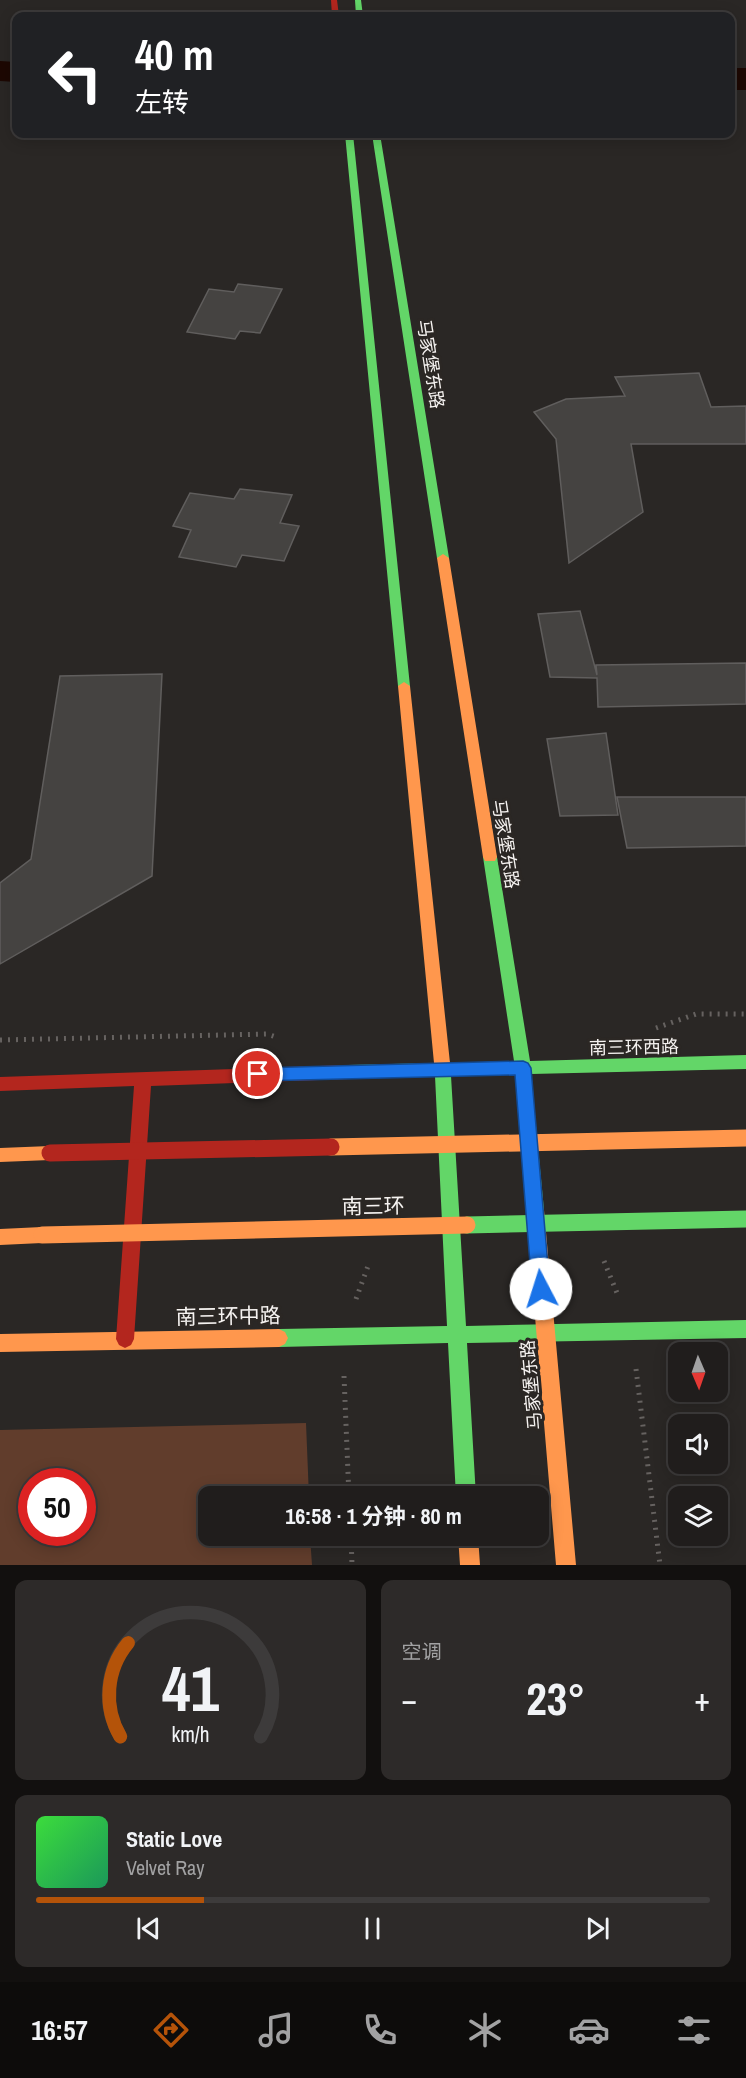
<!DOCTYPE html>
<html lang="zh">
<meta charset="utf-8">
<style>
:root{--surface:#201d1c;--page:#2d2a29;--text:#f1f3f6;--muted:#a2a2a3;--line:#3d3b3b;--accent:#b45309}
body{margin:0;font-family:"Archivo Narrow","Noto Sans SC",sans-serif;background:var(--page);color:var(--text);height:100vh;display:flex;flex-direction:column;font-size:22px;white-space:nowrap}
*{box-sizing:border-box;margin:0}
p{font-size:20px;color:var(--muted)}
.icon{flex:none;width:33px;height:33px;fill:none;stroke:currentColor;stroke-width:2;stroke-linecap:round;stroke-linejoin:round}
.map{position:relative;height:1565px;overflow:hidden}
.details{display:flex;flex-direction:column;gap:15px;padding:15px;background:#12100f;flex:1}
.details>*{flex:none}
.guide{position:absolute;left:12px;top:12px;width:723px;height:126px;border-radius:12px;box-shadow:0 3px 15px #0003,0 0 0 2px var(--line);background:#202124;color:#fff;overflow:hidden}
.needle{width:39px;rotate:178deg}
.controls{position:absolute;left:668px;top:1342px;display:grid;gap:12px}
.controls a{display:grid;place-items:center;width:60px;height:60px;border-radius:12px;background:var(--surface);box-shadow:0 3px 15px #0003,0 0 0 2px var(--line);font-size:30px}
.speed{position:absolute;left:18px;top:1468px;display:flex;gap:12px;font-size:30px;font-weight:700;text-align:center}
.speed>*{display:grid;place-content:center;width:78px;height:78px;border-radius:50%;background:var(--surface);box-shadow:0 3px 15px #0003,0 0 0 2px var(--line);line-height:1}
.speed .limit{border:9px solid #d22;background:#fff;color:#111}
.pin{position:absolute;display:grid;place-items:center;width:51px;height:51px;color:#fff;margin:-26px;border:3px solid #fff;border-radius:50%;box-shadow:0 2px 6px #0007}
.me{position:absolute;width:66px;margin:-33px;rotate:355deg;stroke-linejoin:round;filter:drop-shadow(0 0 4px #0008)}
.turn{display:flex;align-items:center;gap:21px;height:126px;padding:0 24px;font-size:27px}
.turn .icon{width:78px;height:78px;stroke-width:2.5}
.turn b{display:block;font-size:42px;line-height:51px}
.big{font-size:45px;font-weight:700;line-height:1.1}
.details .tile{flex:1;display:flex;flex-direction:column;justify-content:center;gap:9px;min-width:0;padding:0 21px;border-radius:12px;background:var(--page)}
.details .dial{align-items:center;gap:0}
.dial svg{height:156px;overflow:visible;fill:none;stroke:var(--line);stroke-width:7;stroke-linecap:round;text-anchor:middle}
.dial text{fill:var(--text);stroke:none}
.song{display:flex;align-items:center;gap:18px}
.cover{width:72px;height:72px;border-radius:9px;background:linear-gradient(135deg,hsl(120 70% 55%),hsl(150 70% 35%))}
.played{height:6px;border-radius:3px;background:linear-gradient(90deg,var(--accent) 25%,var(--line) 25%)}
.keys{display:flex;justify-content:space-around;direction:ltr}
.heat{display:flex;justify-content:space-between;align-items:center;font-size:33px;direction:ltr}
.details .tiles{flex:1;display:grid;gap:15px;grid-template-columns:1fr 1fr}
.tile:last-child{grid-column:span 2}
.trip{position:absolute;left:198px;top:1486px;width:351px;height:60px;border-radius:12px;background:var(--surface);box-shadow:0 3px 15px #0003,0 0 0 2px var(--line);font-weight:700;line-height:60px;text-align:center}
.dock{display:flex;height:96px;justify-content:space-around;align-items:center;background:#0d0c0b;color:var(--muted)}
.dock .icon{width:42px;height:42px}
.dock .on{color:var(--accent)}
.dock b{font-size:27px;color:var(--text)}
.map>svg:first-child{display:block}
.green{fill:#613d2c;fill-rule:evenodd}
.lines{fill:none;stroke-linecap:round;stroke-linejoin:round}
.river{fill:#1d0803;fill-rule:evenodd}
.building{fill:#454341;stroke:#605e5d;stroke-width:1.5}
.path{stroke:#666260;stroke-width:5;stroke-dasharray:2 6;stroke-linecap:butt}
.fast{fill:#63d668;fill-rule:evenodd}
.slow{fill:#ff974d;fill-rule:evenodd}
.jam{fill:#b3261e;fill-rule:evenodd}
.fast-bridge{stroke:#63d668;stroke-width:17}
.slow-bridge{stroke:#ff974d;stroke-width:17}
.jam-bridge{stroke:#b3261e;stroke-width:17}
.route{fill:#1a73e8;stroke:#114b97;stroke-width:1.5}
.labels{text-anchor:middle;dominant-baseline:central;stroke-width:6;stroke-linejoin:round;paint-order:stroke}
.street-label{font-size:18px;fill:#f5f2f0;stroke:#2b2724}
.near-street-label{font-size:21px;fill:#f5f2f0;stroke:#2b2724}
</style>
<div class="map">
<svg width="746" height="1565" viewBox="0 0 746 1565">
<rect width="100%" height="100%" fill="#2a2725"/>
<path class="green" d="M306,1423L309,1497H208V1536H310L312,1565H0V1430ZM32,1482H82V1533H32Z"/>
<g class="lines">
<path class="river" d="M0,61L16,62V82L0,81Z
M730,68H746V90H730Z"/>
</g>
<path class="building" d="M238,284L282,289L260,333L240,331L235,339L187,332L209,289L234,292Z
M699,373L711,407L746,406V444H631L643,512L569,563L556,439L534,412L566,399L625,396L615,377Z
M240,489L292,495L280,523L299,526L284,561L242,555L236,567L179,557L191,530L173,526L190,493L234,499Z
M580,611L597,675L596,665L746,663V704L598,707L597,678L550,677L538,614Z
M162,674L152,876L0,964V883L31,859L60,676Z
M606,733L618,815L560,816L547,739Z
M617,797H746V846L627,848Z"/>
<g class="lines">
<path class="path" d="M656,1028L696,1014H746
M0,1040L267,1034L279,1038
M604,1261L617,1293
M356,1299L368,1266
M636,1369L660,1565
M344,1376L349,1497
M351,1536L352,1565"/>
<path class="fast" d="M355,0H361L363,16H356Z
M345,134H353L410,686L404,690L398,686Z
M372,134H380L449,558L443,562L437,558Z
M490,852L495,853L497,857L530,1061L746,1055V1069L531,1074L544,1210L541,1215L535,1218L529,1215L526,1210L516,1074L451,1076L466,1326L746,1320V1338L467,1343L476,1497H456L448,1343L279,1347L273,1344L270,1338L273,1332L279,1329L447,1326L435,1076L348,1079L342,1077L340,1072L342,1067L348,1065L434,1063L436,1058L442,1056L448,1058L450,1063L514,1061L483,857L485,853Z"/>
<path class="slow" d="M443,554L449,558L497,857L495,861H485L483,857L437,558Z
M404,682L410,686L450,1063L448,1068L442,1070L436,1068L434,1063L398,686Z
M50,1146L56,1148L58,1153L56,1158L50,1160L0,1162V1148Z
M535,1202L541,1205L544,1210L576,1565H556L526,1210L529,1205Z
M42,1227L48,1229L51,1235L48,1241L42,1243L0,1245V1229Z
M279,1329L285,1332L288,1338L285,1344L279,1347L0,1352V1334Z
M458,1536H478L480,1565H460Z"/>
<path class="jam" d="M331,0H337L339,16H332Z
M348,1065L354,1067L356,1072L354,1077L348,1079L151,1086L134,1339L131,1345L125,1348L119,1345L116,1339L134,1086L0,1091V1077Z"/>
<path class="fast-bridge" d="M467,1225L746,1219"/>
<path class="slow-bridge" d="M331,1147L746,1138
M42,1235L467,1225"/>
<path class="jam-bridge" d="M50,1153L331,1147"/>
</g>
<path class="route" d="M523,1061L528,1063L531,1068L550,1289L547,1295L541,1297L535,1295L532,1289L515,1075L258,1081L252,1079L250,1074L252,1070L258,1068Z"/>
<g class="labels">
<g class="street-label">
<text transform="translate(431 364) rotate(81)">马家堡东路</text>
<text transform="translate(506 844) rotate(81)">马家堡东路</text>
<text transform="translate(634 1047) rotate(-1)">南三环西路</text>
<text transform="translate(531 1385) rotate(-95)">马家堡东路</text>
</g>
<g class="near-street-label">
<text transform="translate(373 1206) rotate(-1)">南三环</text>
<text transform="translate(228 1316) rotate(-1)">南三环中路</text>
</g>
</g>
</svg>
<div class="controls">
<a><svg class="needle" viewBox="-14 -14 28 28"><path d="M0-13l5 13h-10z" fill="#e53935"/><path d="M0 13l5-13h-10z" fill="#a2a2a3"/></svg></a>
<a><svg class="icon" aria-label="sound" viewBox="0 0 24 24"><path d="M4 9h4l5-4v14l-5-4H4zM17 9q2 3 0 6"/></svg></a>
<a><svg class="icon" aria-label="layers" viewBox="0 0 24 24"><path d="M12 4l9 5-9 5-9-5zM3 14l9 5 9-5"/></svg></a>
</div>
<div class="speed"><div class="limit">50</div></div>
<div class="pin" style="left:258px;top:1074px;background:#d93025"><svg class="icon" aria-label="arrive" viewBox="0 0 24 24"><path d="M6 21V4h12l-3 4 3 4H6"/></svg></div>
<svg class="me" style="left:541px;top:1289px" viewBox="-20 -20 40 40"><circle r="19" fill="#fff"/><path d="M0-13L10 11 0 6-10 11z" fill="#1a73e8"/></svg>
<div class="trip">16:58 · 1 分钟 · 80 m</div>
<div class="guide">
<div class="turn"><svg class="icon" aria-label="left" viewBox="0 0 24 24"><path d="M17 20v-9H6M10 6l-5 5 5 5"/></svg><div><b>40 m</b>左转</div></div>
</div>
</div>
<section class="details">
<div class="tiles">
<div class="tile dial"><svg viewBox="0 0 100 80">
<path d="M14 69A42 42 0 1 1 86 69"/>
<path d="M14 69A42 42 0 0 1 18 21" stroke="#b45309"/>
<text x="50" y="56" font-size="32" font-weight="700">41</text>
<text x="50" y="72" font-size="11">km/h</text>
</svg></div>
<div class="tile"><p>空调</p>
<div class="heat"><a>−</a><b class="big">23°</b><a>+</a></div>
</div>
<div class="tile">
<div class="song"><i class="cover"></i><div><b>Static Love</b><p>Velvet Ray</p></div></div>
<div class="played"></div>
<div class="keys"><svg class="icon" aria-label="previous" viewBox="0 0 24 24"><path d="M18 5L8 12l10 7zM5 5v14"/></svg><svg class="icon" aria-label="pause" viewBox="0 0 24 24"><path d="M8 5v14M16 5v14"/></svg><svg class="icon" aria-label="next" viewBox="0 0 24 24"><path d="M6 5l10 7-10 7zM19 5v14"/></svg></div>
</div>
</div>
</section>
<nav class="dock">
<b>16:57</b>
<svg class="icon on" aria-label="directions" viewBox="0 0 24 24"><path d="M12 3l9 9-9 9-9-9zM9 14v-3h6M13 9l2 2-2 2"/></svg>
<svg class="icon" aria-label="music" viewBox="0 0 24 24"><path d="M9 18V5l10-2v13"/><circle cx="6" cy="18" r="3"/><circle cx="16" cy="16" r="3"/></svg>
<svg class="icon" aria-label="phone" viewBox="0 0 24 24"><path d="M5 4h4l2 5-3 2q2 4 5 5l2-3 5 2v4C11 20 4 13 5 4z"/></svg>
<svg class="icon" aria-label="climate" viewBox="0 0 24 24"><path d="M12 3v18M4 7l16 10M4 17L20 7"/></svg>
<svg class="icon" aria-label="car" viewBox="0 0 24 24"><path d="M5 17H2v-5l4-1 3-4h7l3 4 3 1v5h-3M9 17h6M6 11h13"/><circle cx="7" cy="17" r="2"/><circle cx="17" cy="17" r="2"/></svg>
<svg class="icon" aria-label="filters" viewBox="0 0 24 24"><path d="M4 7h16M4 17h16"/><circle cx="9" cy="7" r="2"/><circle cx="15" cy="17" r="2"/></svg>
</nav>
